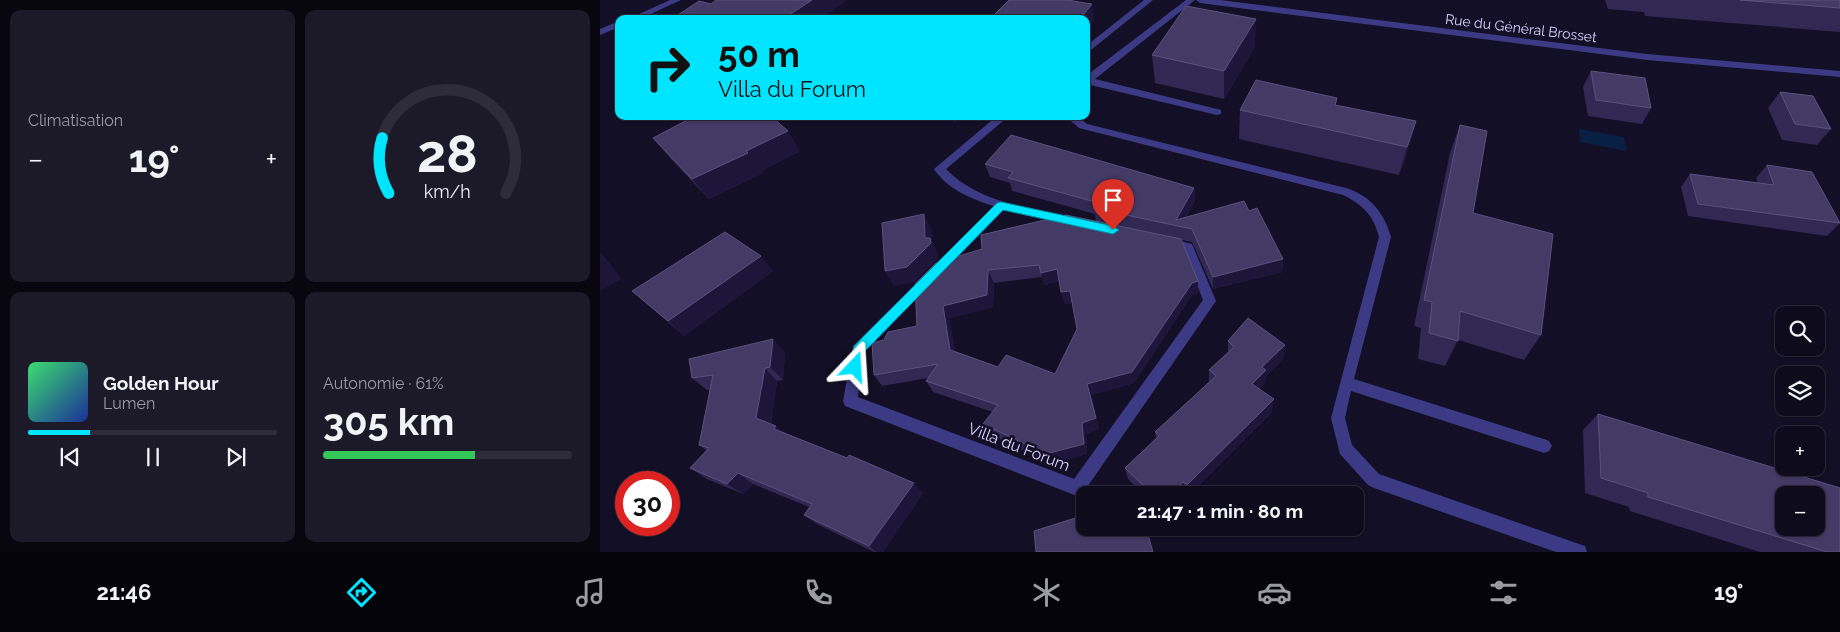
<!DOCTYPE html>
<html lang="fr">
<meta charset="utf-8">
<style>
:root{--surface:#0e0b1c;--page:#1c1929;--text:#f1f3f6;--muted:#9b9ba3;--line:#2e2b3b;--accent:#00e5ff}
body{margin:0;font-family:Raleway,sans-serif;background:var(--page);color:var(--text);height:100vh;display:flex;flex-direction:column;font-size:19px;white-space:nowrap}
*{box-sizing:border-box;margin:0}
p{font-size:16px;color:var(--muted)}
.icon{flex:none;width:28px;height:28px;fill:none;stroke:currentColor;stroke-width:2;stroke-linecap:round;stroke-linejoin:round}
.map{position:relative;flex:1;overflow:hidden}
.panel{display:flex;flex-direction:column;gap:10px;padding:10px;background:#08060f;width:600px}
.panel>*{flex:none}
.hud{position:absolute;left:15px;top:15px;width:475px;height:105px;border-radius:10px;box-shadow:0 1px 4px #0004,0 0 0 1px var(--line);background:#00e5ff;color:#111;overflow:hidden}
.controls{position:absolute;left:1175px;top:306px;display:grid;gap:10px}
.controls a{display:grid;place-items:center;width:50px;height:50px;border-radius:10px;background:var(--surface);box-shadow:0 1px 4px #0004,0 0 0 1px var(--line);font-size:25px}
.speed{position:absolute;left:15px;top:471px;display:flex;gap:10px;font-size:25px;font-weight:700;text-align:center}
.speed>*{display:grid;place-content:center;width:65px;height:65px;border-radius:50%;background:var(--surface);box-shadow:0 1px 4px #0004,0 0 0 1px var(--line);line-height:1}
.speed .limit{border:8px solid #d22;background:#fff;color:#111}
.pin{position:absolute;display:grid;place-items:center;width:42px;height:42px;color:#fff;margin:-51px -21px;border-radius:50% 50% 50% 0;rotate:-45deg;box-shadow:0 0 5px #0007}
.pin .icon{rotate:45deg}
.me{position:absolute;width:55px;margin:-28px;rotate:20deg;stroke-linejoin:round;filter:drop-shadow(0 0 4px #0008)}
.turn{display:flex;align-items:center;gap:18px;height:105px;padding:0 20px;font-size:22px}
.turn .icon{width:65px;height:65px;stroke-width:2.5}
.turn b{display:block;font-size:35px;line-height:42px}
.big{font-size:38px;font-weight:700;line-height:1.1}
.panel .card{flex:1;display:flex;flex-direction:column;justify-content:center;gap:8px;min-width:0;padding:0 18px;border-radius:10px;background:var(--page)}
.panel .dial{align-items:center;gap:0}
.dial svg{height:130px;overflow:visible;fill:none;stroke:var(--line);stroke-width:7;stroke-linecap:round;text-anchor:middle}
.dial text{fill:var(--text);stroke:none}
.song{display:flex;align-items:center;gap:15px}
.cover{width:60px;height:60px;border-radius:8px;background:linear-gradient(135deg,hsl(140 70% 55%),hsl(230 70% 35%))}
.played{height:5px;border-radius:2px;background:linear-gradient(90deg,var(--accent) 25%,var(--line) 25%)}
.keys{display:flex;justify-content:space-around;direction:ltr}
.heat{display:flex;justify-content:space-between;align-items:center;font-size:28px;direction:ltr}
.charge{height:8px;border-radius:4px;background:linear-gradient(90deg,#34c759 61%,var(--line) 0)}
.panel .tiles{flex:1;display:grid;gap:10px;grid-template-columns:repeat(2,1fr)}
.trip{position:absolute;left:476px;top:486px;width:288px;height:50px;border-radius:10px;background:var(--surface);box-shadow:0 1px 4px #0004,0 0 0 1px var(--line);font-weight:700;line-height:50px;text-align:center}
.tab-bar{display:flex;height:80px;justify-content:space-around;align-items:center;background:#06040b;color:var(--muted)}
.tab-bar .icon{width:35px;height:35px}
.tab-bar .current{color:var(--accent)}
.tab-bar b{font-size:22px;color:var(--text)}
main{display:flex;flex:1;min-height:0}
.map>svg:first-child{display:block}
.water{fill:#0a1f44}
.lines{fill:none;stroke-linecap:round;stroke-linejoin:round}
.lane{fill:#3d3a85;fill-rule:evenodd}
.street{fill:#3d3a85;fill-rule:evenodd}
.wall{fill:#312854;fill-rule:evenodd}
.shaded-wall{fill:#1d163a}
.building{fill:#433a66;stroke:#5a527e;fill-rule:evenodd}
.route{fill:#00e5ff;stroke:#0095a6}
.labels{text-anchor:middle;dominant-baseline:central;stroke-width:5;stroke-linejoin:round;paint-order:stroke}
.far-street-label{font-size:14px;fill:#d9d4ff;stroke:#130f26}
.street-label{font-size:16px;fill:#d9d4ff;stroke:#130f26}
</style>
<main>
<section class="panel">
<div class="tiles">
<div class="card"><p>Climatisation</p>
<div class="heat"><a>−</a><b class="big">19°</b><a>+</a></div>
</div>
<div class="card dial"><svg viewBox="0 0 100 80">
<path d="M14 69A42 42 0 1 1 86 69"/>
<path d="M14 69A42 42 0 0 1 10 35" stroke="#00e5ff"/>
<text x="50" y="56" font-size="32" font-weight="700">28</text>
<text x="50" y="72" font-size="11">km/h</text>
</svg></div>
<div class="card">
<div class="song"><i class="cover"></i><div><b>Golden Hour</b><p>Lumen</p></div></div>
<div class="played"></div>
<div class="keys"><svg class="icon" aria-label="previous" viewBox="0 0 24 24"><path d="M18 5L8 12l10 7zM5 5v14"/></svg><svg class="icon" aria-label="pause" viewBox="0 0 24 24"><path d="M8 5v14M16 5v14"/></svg><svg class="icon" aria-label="next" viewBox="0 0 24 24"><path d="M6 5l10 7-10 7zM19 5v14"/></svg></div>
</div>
<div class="card"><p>Autonomie · 61%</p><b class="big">305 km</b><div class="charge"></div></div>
</div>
</section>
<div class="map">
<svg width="1240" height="552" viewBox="0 0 1240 552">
<rect width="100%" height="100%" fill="#130f26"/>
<path class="water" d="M979,129L1024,137L1026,151L980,142Z"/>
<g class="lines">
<path class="lane" d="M586,0H595L495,79L621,110V114L617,115L486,84V76Z
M465,116H477L487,124L746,188C770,195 785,214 791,237L754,379L944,439L949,441L952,446L949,451L944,453L751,391L745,418L752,445L779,474L979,544L985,546L987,552H956L774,488L768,485L740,454L731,418L779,237C774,216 762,204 743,195L479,128Z"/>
<path class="street" d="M70,0H81L40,19H28Z
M544,0H553L486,54V46Z
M596,0H620L1047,54L1240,71V77L1047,60L600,3Z
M19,21V27L0,35V29Z
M397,116H409L346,169C378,202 428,208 471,217L477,221L471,225L404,210L264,352L258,397L474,479L603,300L583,250L563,245L561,242L567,238L592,244L616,301L483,493L477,496L245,406L243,401L253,346L394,206C371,199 347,189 334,169Z"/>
</g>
<path class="wall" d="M1005,0H1240V32L1045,16L1044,12L1008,9Z
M655,47L624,99L555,83L552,55Z
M991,71L1051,108L1042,124L988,116L983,87Z
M1180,92L1231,129L1217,145L1182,140L1168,108Z
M737,98L736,105L816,121L808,150L799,175L639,139L640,110Z
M333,116H362L356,122Z
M860,125L873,213L941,335L924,360L858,340L845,366L818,359L821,328L814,326L850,153Z
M53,138L200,151L161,171L163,173L109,199L70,158Z
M385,164L594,188L595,201L586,217L649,211L683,259L682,272L613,289L592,242L581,240L598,281V293L592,295L534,383L491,395L499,429L486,434L487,454L451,463L389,435L383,424L393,412L333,392L326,381L328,378L282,386L274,375L284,340L317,326L315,284L496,221L495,214L412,191L410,183L390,177ZM442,277L445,285L459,281L461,292L465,304L472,303L477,329L455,374L398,367L355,351L349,318L393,307L394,283Z
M1167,165L1240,223L1227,236L1088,216L1081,187L1090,174L1158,183L1156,178Z
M173,271L84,336L32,291Z
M628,341L685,345L683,359L666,376L665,383L659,389L672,412L589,495H587L585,493L583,495H544L528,479L525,468L556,438L555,432L609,382V370L628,353Z
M185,352L183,380L177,381L171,424L183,432L323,493L283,552H274L217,524L204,515L209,507L153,484L143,494L107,479L90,468L107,451L99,445L110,390H107L92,378Z
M998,414L1240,552H1160L1030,511L1029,507L985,493L983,430Z"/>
<path class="shaded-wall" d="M212,0H248L221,19H183Z
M492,4L494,20L486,30V19H480Z
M656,19L655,47L624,99V71Z
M354,116H362L356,122Z
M816,121L808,150L799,175L807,147Z
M188,131L200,151L161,171L163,173L109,199L92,179Z
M594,188L595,201L580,226L576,220Z
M324,214L332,230V242L338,253L339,258L315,282L294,286L285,271L325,238Z
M0,251L22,279L0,291Z
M161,256L173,271L84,336L68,321Z
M683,259L682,272L613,289V277Z
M457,269L461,281L445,285L441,273Z
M388,270L394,283L393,307L349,318L357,361L350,350L343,306Z
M598,281V293L592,295L534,383L491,395L499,429L486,434L487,454L451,463L446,454L482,423L487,384L592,283Z
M470,291L473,303L465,304L461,292Z
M173,339L185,352L183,380L170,367Z
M685,345L683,359L666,376L665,383L651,397L652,384L662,367Z
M165,368L177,381L170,430L156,418Z
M674,399L672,412L589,495H588L587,485Z
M176,426L189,438L174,429Z
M138,473L153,484L143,494L127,484Z
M583,482L585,493L583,495H571Z
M314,483L323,493L283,552H276L269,546Z
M546,528H551L547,532Z"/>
<path class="building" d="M116,0H212L183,19H146L137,17L134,19H72L99,1L111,4Z
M409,0H467L492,4L480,19H390Z
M1140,0H1240V8Z
M586,6L656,19L624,71L552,55Z
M991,71L1045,78L1051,108L996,100Z
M656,80L737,98L735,105L816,121L807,147L640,110Z
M1180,92L1213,96L1231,129L1195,124Z
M95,116H171L188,131L146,151L148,153L92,179L53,138Z
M860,125L887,131L873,213L953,234L941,335L860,311L858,341L829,333L832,302L824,300Z
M411,135L594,188L576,220L644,201L649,211L657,208L683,259L613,277L592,229L493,208L506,205L408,178L413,172L385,164Z
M1167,165L1212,172L1240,223L1098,204L1090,174L1174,185Z
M324,214L325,238H330L331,243L307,267L285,271L282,223Z
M466,215L581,239L598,281L592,283L532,372L487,384L496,418L482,423L484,444L446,454L383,424L398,405L326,381L338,364L274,375L272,343L284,340L288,332L317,326L315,284L336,263L382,249L381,235ZM439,265L441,273L457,269L461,292L470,291L477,329L455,374L406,355L398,367L350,350L343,306L387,295L388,270Z
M125,232L161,256L68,321L32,291Z
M648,318L685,345L662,367L666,370L652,384L674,399L587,485L583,482L571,495H550L552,494L525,468L559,436L555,432L616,376L609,370L634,347L628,341Z
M173,339L170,367L165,368L156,418L176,426L174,429L247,458L249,455L314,483L269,546L204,515L212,504L138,473L127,484L90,468L109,448L99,445L113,375L92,378L89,359Z
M998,414L1240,488V552H1227L1048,497V493L1001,478ZM1184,495H1216V528H1184Z
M485,515V528H546L553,552H436L434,531Z"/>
<path class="route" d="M401,202L513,226L519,230L513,234L403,210L264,352L260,370H251L249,367L254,346L397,203Z"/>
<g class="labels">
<g class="far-street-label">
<text transform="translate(921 28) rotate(7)">Rue du Général Brosset</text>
</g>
<g class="street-label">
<text transform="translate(419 447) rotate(21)">Villa du Forum</text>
</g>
</g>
</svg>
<div class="controls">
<a><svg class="icon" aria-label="search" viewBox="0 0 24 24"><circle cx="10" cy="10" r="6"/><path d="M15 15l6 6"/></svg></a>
<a><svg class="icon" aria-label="layers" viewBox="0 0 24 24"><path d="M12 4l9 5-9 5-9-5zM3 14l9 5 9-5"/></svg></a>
<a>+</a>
<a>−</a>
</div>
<div class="speed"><div class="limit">30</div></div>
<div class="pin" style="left:513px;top:230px;background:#d93025"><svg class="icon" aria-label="arrive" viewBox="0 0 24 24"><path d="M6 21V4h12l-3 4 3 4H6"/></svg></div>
<svg class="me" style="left:255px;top:367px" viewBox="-20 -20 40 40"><path d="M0-17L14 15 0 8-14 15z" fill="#00e5ff" stroke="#fff" stroke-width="4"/></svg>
<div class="trip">21:47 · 1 min · 80 m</div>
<div class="hud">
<div class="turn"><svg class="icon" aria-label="right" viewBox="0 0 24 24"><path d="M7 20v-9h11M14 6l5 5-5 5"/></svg><div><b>50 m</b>Villa du Forum</div></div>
</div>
</div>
</main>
<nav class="tab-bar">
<b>21:46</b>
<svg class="icon current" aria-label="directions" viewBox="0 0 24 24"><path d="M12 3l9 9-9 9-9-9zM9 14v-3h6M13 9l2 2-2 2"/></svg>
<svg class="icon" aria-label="music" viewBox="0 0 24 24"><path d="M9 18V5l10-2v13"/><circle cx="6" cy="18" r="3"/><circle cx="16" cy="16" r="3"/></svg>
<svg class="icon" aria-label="phone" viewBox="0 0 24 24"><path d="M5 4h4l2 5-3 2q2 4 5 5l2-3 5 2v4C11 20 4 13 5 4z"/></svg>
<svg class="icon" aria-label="climate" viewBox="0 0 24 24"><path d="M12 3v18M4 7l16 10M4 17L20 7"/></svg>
<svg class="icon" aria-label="car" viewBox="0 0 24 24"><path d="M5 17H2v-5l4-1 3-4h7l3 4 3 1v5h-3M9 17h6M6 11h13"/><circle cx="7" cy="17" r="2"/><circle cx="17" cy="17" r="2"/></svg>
<svg class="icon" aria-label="filters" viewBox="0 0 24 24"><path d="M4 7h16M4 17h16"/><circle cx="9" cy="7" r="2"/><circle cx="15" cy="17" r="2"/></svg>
<b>19°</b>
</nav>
